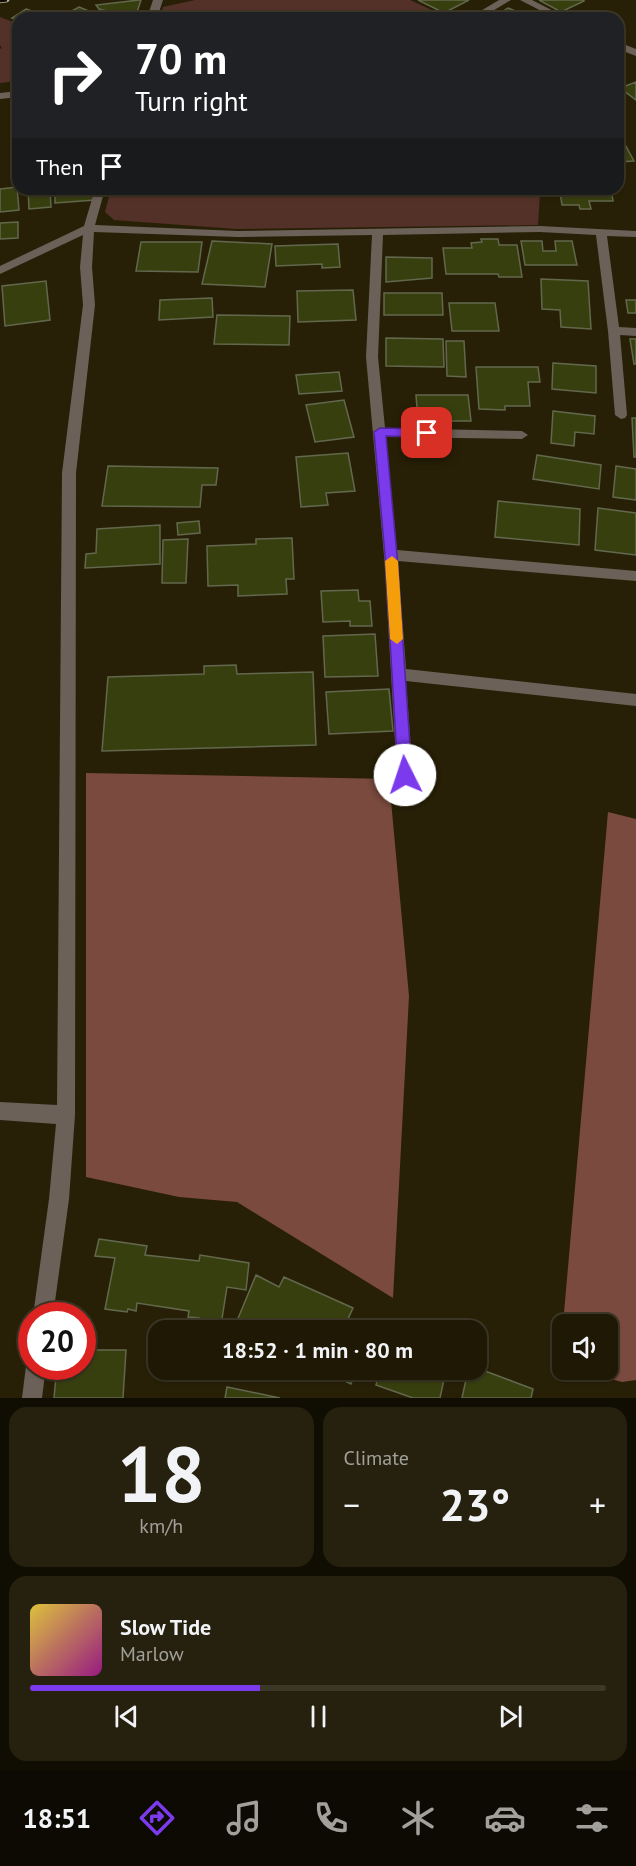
<!DOCTYPE html>
<meta charset="utf-8">
<style>
:root{--surface:#1e1804;--page:#26210e;--text:#f1f3f6;--muted:#a1a09a;--line:#3c3726;--accent:#7c3aed}
body{margin:0;font-family:"PT Sans",sans-serif;background:var(--page);color:var(--text);height:100vh;display:flex;flex-direction:column;font-size:22px;white-space:nowrap}
*{box-sizing:border-box;margin:0}
p{font-size:20px;color:var(--muted)}
.icon{flex:none;width:33px;height:33px;fill:none;stroke:currentColor;stroke-width:2;stroke-linecap:round;stroke-linejoin:round}
.map{position:relative;height:1398px;overflow:hidden}
.drawer{display:flex;flex-direction:column;gap:9px;padding:9px;background:#100d02;flex:1}
.drawer>*{flex:none}
.banner{position:absolute;left:12px;top:12px;width:612px;height:183px;border-radius:18px;box-shadow:0 2px 4px #0004,0 0 0 2px var(--line);background:#202124;color:#fff;overflow:hidden}
.controls{position:absolute;left:552px;top:1314px;display:grid;gap:12px}
.controls a{display:grid;place-items:center;width:66px;height:66px;border-radius:12px;background:var(--surface);box-shadow:0 2px 4px #0004,0 0 0 2px var(--line);font-size:30px}
.speed{position:absolute;left:18px;top:1302px;display:flex;gap:12px;font-size:30px;font-weight:700;text-align:center}
.speed>*{display:grid;place-content:center;width:78px;height:78px;border-radius:50%;background:var(--surface);box-shadow:0 2px 4px #0004,0 0 0 2px var(--line);line-height:1}
.speed .limit{border:9px solid #d22;background:#fff;color:#111}
.pin{position:absolute;display:grid;place-items:center;width:51px;height:51px;color:#fff;margin:-26px;border-radius:12px;box-shadow:0 3px 9px #0006}
.me{position:absolute;width:66px;margin:-33px;rotate:356deg;stroke-linejoin:round;filter:drop-shadow(0 0 4px #0008)}
.turn{display:flex;align-items:center;gap:21px;height:126px;padding:0 24px;font-size:27px}
.turn .icon{width:78px;height:78px;stroke-width:2.5}
.turn b{display:block;font-size:42px;line-height:51px}
.then{display:flex;align-items:center;height:57px;padding:0 24px;background:#0003;gap:12px;font-size:22px}
.big{font-size:45px;font-weight:800;line-height:1.1}
.drawer .tile{flex:1;display:flex;flex-direction:column;justify-content:center;gap:9px;min-width:0;padding:0 21px;border-radius:18px;background:var(--page)}
.drawer .dial{align-items:center;gap:0}
.dial b{font-size:78px;line-height:1}
.song{display:flex;align-items:center;gap:18px}
.cover{width:72px;height:72px;border-radius:9px;background:linear-gradient(135deg,hsl(50 70% 55%),hsl(310 70% 35%))}
.played{height:6px;border-radius:3px;background:linear-gradient(90deg,var(--accent) 40%,var(--line) 40%)}
.keys{display:flex;justify-content:space-around;direction:ltr}
.heat{display:flex;justify-content:space-between;align-items:center;font-size:33px;direction:ltr}
.drawer .tiles{flex:1;display:grid;gap:9px;grid-template-columns:1fr 1fr}
.tile:last-child{grid-column:span 2}
.trip{position:absolute;left:148px;top:1320px;width:339px;height:60px;border-radius:18px;background:var(--surface);box-shadow:0 2px 4px #0004,0 0 0 2px var(--line);font-weight:800;line-height:60px;text-align:center}
.menu{display:flex;height:96px;justify-content:space-around;align-items:center;background:#0c0a02;color:var(--muted)}
.menu .icon{width:42px;height:42px}
.menu .current{color:var(--accent)}
.menu b{font-size:27px;color:var(--text)}
.map>svg:first-child{display:block}
.green{fill:#543128}
.forest{fill:#7a4a3e}
.building{fill:#383f0f;stroke:#62684d;stroke-width:1.5}
.lines{fill:none;stroke-linecap:round;stroke-linejoin:round}
.minor{fill:#6b6158;fill-rule:evenodd}
.rail-casing{stroke:#bbb5a4;stroke-width:4.5}
.rail{stroke:#0e0a02;stroke-width:3;stroke-dasharray:10;stroke-linecap:butt}
.route{fill:#7c3aed;stroke:#51269a;stroke-width:1.5}
.slow{fill:#f59e0b}
</style>
<div class="map">
<svg width="636" height="1398" viewBox="0 0 636 1398">
<rect width="100%" height="100%" fill="#282006"/>
<path class="green" d="M195,0H410L449,18H160L163,7Z
M0,17L18,24V81L0,83V49L2,48L0,45Z
M111,189H540V192L538,225L237,229L114,220L105,212Z"/>
<path class="forest" d="M86,773L389,779L409,996L393,1298L237,1202L179,1197L86,1177Z
M608,812L636,819V1380L622,1382L578,1370H608V1324H563Z"/>
<path class="building" d="M139,0H141L135,18L99,9L96,5Z
M418,0H469L444,13Z
M539,0H583L584,1L561,12Z
M79,7L96,14L89,18H59Z
M508,8L532,18H493Z
M26,9L49,17L18,20L12,18Z
M636,82V100L620,88Z
M618,139H622L634,161L618,162Z
M17,187L19,210L0,212V189Z
M28,189H50L51,207L29,209Z
M55,189H94L95,200L55,203Z
M566,189H611L613,201H589L591,209H580L579,205H562L560,192H566Z
M18,222V238L0,239V223Z
M481,239H498L499,245H517L522,277H499L498,274H446L443,248H472L471,243L482,242Z
M212,241L272,244L265,287L202,284Z
M521,241H542L543,251H556L555,241H572L577,265H525Z
M141,242H202L198,272L136,271Z
M338,244L340,267L322,268V264L276,266L275,246Z
M386,257L432,258V278L386,282Z
M541,279L588,281L591,329L561,327L560,310L542,309Z
M46,281L50,320L5,326L2,286Z
M353,290L356,320L298,322L297,291Z
M384,293H442L443,315H384Z
M212,298L213,317L159,320L160,300Z
M626,300H636V313H628Z
M449,303H495L499,331H452Z
M217,315L290,316L289,345L214,344Z
M386,338L443,339L444,367L386,366Z
M630,339H636V364H634Z
M446,341H464L466,377L447,376Z
M553,363L596,366V393L552,389Z
M476,367H538L540,382H528L530,406H505V410L479,409Z
M339,372L342,391L299,394L296,375Z
M416,395H468L471,421H418Z
M344,400L354,437L315,442L306,405Z
M553,411L595,416L594,434L575,432L574,446L551,443Z
M632,418H636V457H634Z
M348,453L355,491L326,493L328,505L301,507L296,457Z
M537,455L601,465L599,489L533,479Z
M108,466L218,468L216,485H202L200,507L102,506Z
M616,466L636,469V500L613,497Z
M498,501L580,509L579,545L495,537Z
M598,508L636,513V555L595,550Z
M199,521L200,533L178,535L177,523Z
M160,525V564L85,568L86,554L96,553L97,529Z
M292,538L294,579H286L287,594L238,596V585L208,586L207,546L256,544V539Z
M188,539L186,583H162L163,540Z
M358,590L359,601H370L372,626H350V621L323,622L321,591Z
M375,634L378,676L325,677L323,636Z
M236,665L237,674L313,672L316,745L102,751L108,677L204,674V666Z
M389,689L393,731L329,734L326,692Z
M99,1239L147,1246L145,1255L199,1261L200,1255L249,1263L246,1290L227,1287L221,1325L199,1322V1318L188,1317L189,1311L137,1303L136,1311L128,1309L127,1312L105,1309L115,1258L95,1256Z
M256,1275L279,1287L284,1277L353,1308L348,1319L370,1329V1330H240L234,1328Z
M82,1350H126L123,1398H54L57,1366H82Z
M477,1368L533,1389L531,1398H462L468,1370Z
M321,1370H356L351,1384Z
M380,1370H446L440,1398H413L376,1385Z
M227,1387L280,1398H225Z"/>
<g class="lines">
<path class="minor" d="M153,0H163L157,18H147Z
M499,0H511L481,18H469Z
M520,0H532L567,18H555Z
M618,42L636,49V56L618,49Z
M18,91V97L0,99V93Z
M95,189H105L95,225L238,231L540,226L636,231V237L607,236L619,327L636,328V336L620,335L627,415L625,418L621,419L615,415L608,331L596,235L540,232L383,235L378,357L385,428L522,431L528,435L522,439L386,437L397,550L636,571V581L398,561L406,669L636,694V706L406,681L413,775L411,780L405,782L399,780L397,775L384,555L366,357L372,235L238,237L94,232L92,267L95,305L76,473L75,1115L69,1199L53,1316H33L49,1199L56,1124L0,1120V1102L57,1105L62,473L83,305L80,267L83,235L0,274V266L84,226Z
M32,1358V1366H46L42,1398H22L26,1366Z"/>
<g class="rail-casing">
<path id="rail" d="M0,1L7,0"/>
</g>
<use href="#rail" class="rail"/>
</g>
<path class="route" d="M380,428L427,429L433,433L427,437L386,436L397,555L412,775L410,779H400L398,775L385,555L374,432Z"/>
<path class="slow" d="M392,556L398,561L403,639L397,644L390,639L385,561Z"/>
</svg>
<div class="controls">
<a><svg class="icon" aria-label="sound" viewBox="0 0 24 24"><path d="M4 9h4l5-4v14l-5-4H4zM17 9q2 3 0 6"/></svg></a>
</div>
<div class="speed"><div class="limit">20</div></div>
<div class="pin" style="left:427px;top:433px;background:#d93025"><svg class="icon" aria-label="arrive" viewBox="0 0 24 24"><path d="M6 21V4h12l-3 4 3 4H6"/></svg></div>
<svg class="me" style="left:405px;top:775px" viewBox="-20 -20 40 40"><circle r="19" fill="#fff"/><path d="M0-13L10 11 0 6-10 11z" fill="#7c3aed"/></svg>
<div class="trip">18:52 · 1 min · 80 m</div>
<div class="banner">
<div class="turn"><svg class="icon" aria-label="right" viewBox="0 0 24 24"><path d="M7 20v-9h11M14 6l5 5-5 5"/></svg><div><b>70 m</b>Turn right</div></div>
<div class="then">Then<svg class="icon" aria-label="arrive" viewBox="0 0 24 24"><path d="M6 21V4h12l-3 4 3 4H6"/></svg></div>
</div>
</div>
<section class="drawer">
<div class="tiles">
<div class="tile dial"><b>18</b><p>km/h</p></div>
<div class="tile"><p>Climate</p>
<div class="heat"><a>−</a><b class="big">23°</b><a>+</a></div>
</div>
<div class="tile">
<div class="song"><i class="cover"></i><div><b>Slow Tide</b><p>Marlow</p></div></div>
<div class="played"></div>
<div class="keys"><svg class="icon" aria-label="previous" viewBox="0 0 24 24"><path d="M18 5L8 12l10 7zM5 5v14"/></svg><svg class="icon" aria-label="pause" viewBox="0 0 24 24"><path d="M8 5v14M16 5v14"/></svg><svg class="icon" aria-label="next" viewBox="0 0 24 24"><path d="M6 5l10 7-10 7zM19 5v14"/></svg></div>
</div>
</div>
</section>
<nav class="menu">
<b>18:51</b>
<svg class="icon current" aria-label="directions" viewBox="0 0 24 24"><path d="M12 3l9 9-9 9-9-9zM9 14v-3h6M13 9l2 2-2 2"/></svg>
<svg class="icon" aria-label="music" viewBox="0 0 24 24"><path d="M9 18V5l10-2v13"/><circle cx="6" cy="18" r="3"/><circle cx="16" cy="16" r="3"/></svg>
<svg class="icon" aria-label="phone" viewBox="0 0 24 24"><path d="M5 4h4l2 5-3 2q2 4 5 5l2-3 5 2v4C11 20 4 13 5 4z"/></svg>
<svg class="icon" aria-label="climate" viewBox="0 0 24 24"><path d="M12 3v18M4 7l16 10M4 17L20 7"/></svg>
<svg class="icon" aria-label="car" viewBox="0 0 24 24"><path d="M5 17H2v-5l4-1 3-4h7l3 4 3 1v5h-3M9 17h6M6 11h13"/><circle cx="7" cy="17" r="2"/><circle cx="17" cy="17" r="2"/></svg>
<svg class="icon" aria-label="filters" viewBox="0 0 24 24"><path d="M4 7h16M4 17h16"/><circle cx="9" cy="7" r="2"/><circle cx="15" cy="17" r="2"/></svg>
</nav>
